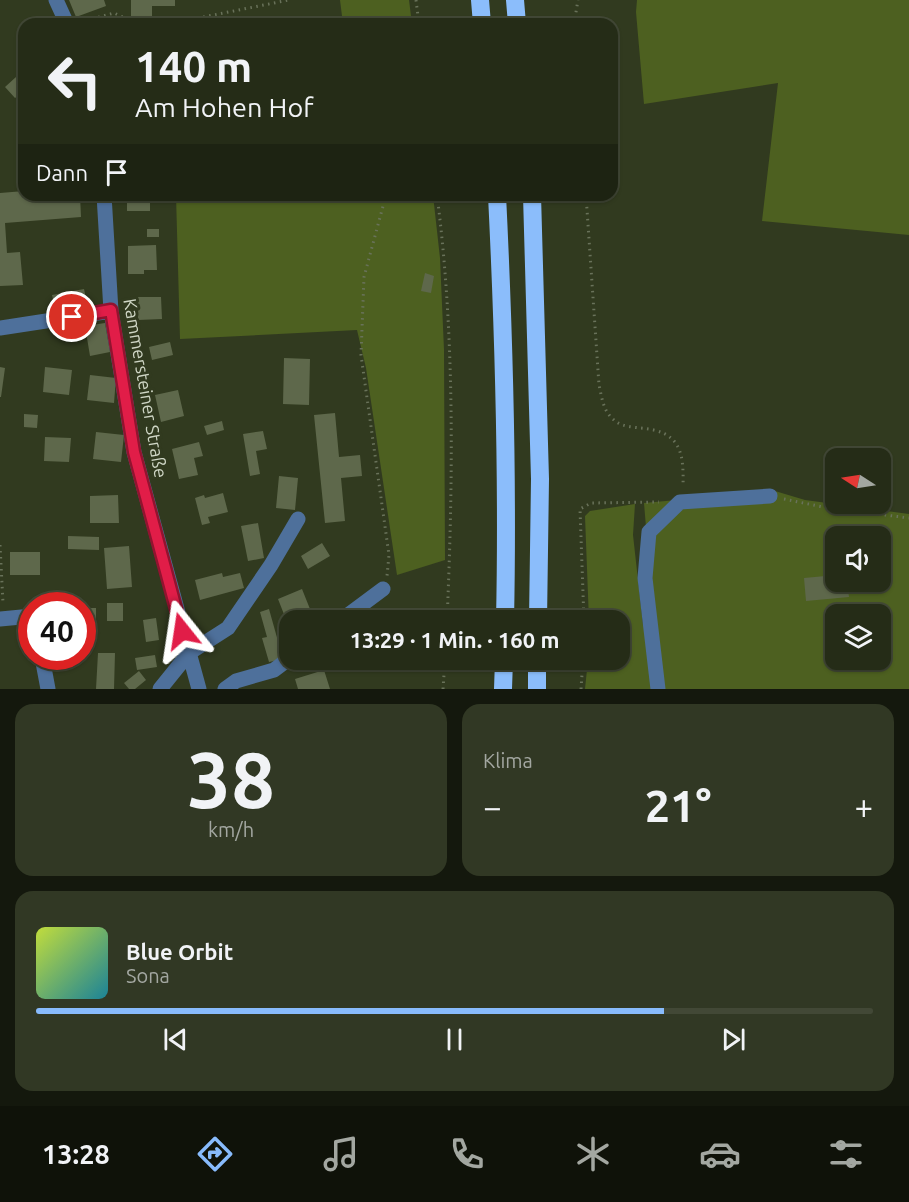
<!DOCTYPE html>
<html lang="de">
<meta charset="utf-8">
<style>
:root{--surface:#252c17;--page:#313824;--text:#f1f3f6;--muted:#a3a7a1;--line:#424836;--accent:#88bbfc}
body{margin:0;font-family:Ubuntu,sans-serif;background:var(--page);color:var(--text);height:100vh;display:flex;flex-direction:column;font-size:22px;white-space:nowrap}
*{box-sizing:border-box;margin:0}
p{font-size:20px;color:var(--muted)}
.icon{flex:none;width:33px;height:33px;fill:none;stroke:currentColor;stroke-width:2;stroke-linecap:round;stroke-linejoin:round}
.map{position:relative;height:689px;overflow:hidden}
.drawer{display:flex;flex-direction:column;gap:15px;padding:15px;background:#14180d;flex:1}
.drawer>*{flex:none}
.top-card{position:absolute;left:18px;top:18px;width:600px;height:183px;border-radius:18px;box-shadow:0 2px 4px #0004,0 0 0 2px var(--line);background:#252c17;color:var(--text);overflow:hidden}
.needle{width:39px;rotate:282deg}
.fabs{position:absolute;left:825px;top:448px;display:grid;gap:12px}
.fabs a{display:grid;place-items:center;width:66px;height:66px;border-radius:12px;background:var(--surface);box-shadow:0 2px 4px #0004,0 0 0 2px var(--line);font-size:30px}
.speed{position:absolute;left:18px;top:592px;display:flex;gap:12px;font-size:30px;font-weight:700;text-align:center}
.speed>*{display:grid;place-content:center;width:78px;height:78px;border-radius:50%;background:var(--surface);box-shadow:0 2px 4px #0004,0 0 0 2px var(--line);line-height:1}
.speed .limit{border:9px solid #d22;background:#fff;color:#111}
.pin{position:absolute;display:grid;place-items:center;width:51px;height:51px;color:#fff;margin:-26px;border:3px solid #fff;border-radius:50%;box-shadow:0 2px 6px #0007}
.me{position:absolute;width:66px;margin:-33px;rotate:345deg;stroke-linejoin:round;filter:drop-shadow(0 0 4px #0008)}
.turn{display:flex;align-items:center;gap:21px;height:126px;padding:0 18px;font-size:27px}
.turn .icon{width:78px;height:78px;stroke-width:2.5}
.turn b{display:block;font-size:42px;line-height:51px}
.then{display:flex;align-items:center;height:57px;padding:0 18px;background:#0003;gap:12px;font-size:22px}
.big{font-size:45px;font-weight:700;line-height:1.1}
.drawer .card{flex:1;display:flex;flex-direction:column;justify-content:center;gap:9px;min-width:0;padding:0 21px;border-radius:18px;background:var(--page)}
.drawer .dial{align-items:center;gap:0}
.dial b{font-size:78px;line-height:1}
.song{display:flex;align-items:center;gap:18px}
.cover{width:72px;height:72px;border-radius:9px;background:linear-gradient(135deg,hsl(70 70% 55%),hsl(190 70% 35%))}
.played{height:6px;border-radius:3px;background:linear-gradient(90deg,var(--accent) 75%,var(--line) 75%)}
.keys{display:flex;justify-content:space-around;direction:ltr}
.heat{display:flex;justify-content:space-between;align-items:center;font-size:33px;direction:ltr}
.drawer .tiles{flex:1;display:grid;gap:15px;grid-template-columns:1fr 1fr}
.card:last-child{grid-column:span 2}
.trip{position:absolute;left:279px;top:610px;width:351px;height:60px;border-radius:18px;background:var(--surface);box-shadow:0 2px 4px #0004,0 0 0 2px var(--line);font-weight:700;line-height:60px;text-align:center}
.tab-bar{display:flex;height:96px;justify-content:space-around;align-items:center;background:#0f1209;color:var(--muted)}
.tab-bar .icon{width:42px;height:42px}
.tab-bar .on{color:var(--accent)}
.tab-bar b{font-size:27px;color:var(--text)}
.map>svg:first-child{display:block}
.green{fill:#4d6020;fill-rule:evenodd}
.building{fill:#5e684b}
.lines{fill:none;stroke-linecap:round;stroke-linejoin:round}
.path{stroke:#69725a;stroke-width:3;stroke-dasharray:1.5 4.5;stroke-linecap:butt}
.minor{stroke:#4e709b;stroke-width:15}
.highway{stroke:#8bbdfb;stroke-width:18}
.route-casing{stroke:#92132f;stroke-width:15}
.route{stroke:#e11d48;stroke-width:10}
.labels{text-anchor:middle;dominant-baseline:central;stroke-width:6;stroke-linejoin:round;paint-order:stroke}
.street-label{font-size:18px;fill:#cfd6c5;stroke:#313a1f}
</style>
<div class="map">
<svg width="909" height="689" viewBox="0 0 909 689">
<rect width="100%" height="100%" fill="#313a1f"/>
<path class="green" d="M340,0H409L412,24H343Z
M637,0H909V235L762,221L778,83L644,104L636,12Z
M176,195H433L440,258L444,350L445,560L397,575L366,368L357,330L180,339Z
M775,491L805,500L909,514V689H585L588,660H620V621H589L585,516L590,511L635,504L633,535L643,625L654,624L644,503ZM836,537H880V582H836ZM836,615H880V660H836Z"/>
<path class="building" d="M69,0H104L106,6L76,17Z
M131,0H175V6H152V17H131Z
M16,77L24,86V91L15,98L5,87Z
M24,191V195H80L81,217L5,223L7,253L20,252L23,285L0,286V193Z
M127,195H150V211H127Z
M147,229H159V237H147Z
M156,245L157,270H144V274H128V246Z
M425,273L434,276L431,293L421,291Z
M84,289L87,303L55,309L52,295Z
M137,297H161L162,319L138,320Z
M105,323L110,352L90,356L85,326Z
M170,342L173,355L152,360L149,347Z
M284,358L310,359L309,405L283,404Z
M0,367L5,368L1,397H0Z
M45,367L72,370L69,395L43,392Z
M90,375L116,378L114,403L87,400Z
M178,390L184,416L161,422L155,395Z
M335,413L339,457L360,455L362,476L341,478L345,521L325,523L314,415Z
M24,414L38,415L37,428L24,427Z
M222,421L224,430L207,435L204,426Z
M263,431L267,449L256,451L260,474L250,476L243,434Z
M96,432L124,435L121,462L93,459Z
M45,437L71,438L69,462L44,461Z
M199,442L203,456L194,458L198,475L179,479L172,449Z
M279,476L298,478L295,510L276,508Z
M223,493L228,512L208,517L210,523L202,525L195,498L204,495L205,498Z
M118,495L119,523H90V496Z
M258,523L264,558L248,561L241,526Z
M68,536L99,537V550L68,549Z
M322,543L330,556L308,569L301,556Z
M129,546L132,587L107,589L104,548Z
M10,552H40V575H10Z
M222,573L223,577L240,573L244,588L200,600L195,580Z
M836,575V582H847L849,597L806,601L804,578Z
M302,589L314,619L308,621H290L289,627L278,599Z
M107,603H123V621H107Z
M82,605H88V608H96V632H88V635H82Z
M269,609L283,659L269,662L262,638L267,637L260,612Z
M156,618L159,640L146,642L143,620Z
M98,653H115L114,689H96Z
M155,655L157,667L137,670L135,658Z
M324,670L330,689H298L295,679Z
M139,671L146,680L135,689H129L124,683Z"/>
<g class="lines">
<path class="path" d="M416,0L419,24
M81,22L114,13L138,24
M168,24L289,0
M574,24L578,0
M386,195L364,277L361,355L389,555L387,576
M437,195C455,334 453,481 447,621
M586,195L599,385C602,398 603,411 614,420C620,426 632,427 640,428C680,431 684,451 683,486
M784,499L823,507L909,518
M0,545L3,603
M584,621L580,509L591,503L659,502
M443,689L445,660
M581,689L583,660"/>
<path class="minor" d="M56,0L67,24
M104,195L111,311L134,452L199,689
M0,328L111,311
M0,619L32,616
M340,621L383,589
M42,657L48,689
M160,689L189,653L228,628L271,565L298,519
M225,689L236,681L274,670L290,658
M658,689L645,578L649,532L680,502L770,496"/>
<path class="highway" d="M480,0L482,24
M515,0L517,24
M497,195C504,337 508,479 505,621
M532,195L540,479L538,621
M503,689L504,660
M537,689V660"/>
</g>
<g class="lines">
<g class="route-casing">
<path id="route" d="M72,317L111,310L134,452L182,631"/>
</g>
<use href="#route" class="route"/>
</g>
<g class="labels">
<g class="street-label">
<text transform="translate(146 388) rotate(80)">Kammersteiner Straße</text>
</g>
</g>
</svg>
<div class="fabs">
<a><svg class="needle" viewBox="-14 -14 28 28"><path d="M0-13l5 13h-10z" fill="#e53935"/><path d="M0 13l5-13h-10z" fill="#a3a7a1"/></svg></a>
<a><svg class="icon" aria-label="sound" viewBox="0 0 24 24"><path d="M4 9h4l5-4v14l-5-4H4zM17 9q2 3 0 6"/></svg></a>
<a><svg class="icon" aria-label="layers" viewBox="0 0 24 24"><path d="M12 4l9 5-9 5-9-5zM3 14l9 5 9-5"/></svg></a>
</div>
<div class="speed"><div class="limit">40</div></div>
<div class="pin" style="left:72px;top:317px;background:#d93025"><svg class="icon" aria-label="arrive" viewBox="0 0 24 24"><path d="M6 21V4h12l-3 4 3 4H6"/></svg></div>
<svg class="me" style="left:182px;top:631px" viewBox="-20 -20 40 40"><path d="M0-17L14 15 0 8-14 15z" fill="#e11d48" stroke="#fff" stroke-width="4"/></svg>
<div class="trip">13:29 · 1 Min. · 160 m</div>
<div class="top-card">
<div class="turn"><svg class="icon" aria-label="left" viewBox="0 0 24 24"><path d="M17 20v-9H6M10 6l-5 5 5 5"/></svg><div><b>140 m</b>Am Hohen Hof</div></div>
<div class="then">Dann<svg class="icon" aria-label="arrive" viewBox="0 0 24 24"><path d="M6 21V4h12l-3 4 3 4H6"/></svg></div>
</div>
</div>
<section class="drawer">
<div class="tiles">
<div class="card dial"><b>38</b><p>km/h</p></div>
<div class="card"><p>Klima</p>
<div class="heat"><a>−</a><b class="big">21°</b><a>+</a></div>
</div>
<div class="card">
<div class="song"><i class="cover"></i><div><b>Blue Orbit</b><p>Sona</p></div></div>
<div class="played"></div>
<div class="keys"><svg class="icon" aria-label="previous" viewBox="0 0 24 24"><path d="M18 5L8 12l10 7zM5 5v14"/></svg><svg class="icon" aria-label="pause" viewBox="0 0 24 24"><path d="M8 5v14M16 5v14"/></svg><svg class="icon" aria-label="next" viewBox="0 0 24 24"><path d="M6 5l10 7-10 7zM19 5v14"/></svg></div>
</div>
</div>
</section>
<nav class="tab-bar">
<b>13:28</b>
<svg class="icon on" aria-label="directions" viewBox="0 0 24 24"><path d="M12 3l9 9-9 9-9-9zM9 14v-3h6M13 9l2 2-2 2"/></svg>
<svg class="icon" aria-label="music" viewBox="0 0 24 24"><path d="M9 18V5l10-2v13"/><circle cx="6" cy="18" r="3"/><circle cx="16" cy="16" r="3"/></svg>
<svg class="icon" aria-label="phone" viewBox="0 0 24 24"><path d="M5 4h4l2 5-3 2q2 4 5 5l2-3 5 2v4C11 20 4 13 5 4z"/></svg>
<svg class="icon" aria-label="climate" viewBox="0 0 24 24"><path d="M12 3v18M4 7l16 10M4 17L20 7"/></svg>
<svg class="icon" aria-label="car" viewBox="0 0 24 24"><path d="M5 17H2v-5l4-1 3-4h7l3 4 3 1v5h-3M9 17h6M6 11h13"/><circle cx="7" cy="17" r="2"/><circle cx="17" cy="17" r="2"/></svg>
<svg class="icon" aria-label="filters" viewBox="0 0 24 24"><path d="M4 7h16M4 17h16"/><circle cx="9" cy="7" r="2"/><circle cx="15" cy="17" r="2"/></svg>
</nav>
